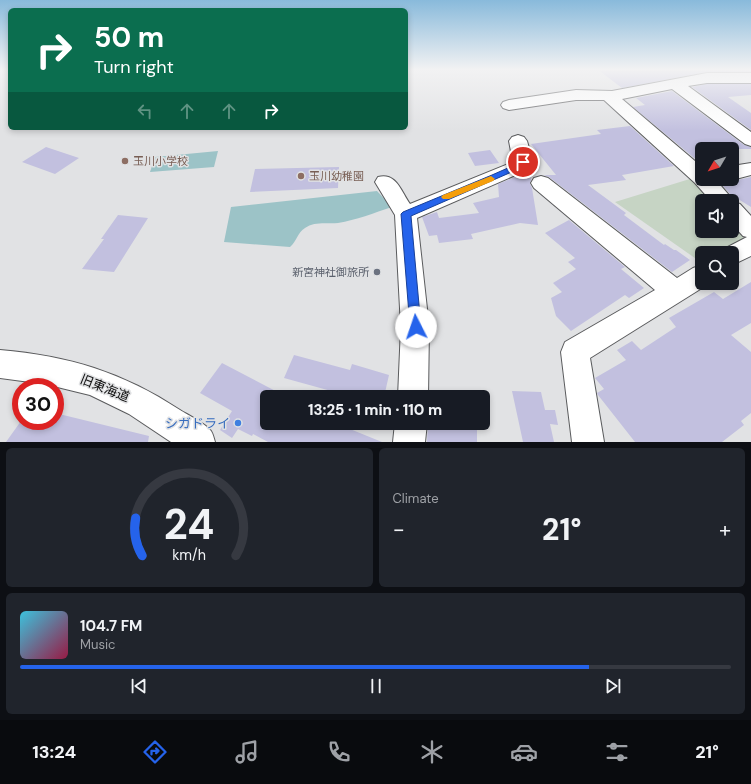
<!DOCTYPE html>
<meta charset="utf-8">
<style>
:root{--surface:#171b24;--page:#20242c;--text:#f1f3f6;--muted:#9ea1a6;--line:#363941;--accent:#2563eb}
body{margin:0;font-family:"DM Sans","Noto Sans JP",sans-serif;background:var(--page);color:var(--text);height:100vh;display:flex;flex-direction:column;font-size:15px;white-space:nowrap}
*{box-sizing:border-box;margin:0}
p{font-size:13px;color:var(--muted)}
.icon{flex:none;width:22px;height:22px;fill:none;stroke:currentColor;stroke-width:2;stroke-linecap:round;stroke-linejoin:round}
.map{position:relative;height:442px;overflow:hidden}
.sheet{display:flex;flex-direction:column;gap:6px;padding:6px;background:#0d0f14;flex:1}
.sheet>*{flex:none}
.top-card{position:absolute;left:8px;top:8px;width:400px;height:122px;border-radius:6px;box-shadow:0 2px 6px #0003;background:#0b6e4f;color:#fff;overflow:hidden}
.needle{width:26px;rotate:231deg}
.buttons{position:absolute;left:695px;top:142px;display:grid;gap:8px}
.buttons a{display:grid;place-items:center;width:44px;height:44px;border-radius:6px;background:var(--surface);box-shadow:0 2px 6px #0003;font-size:20px}
.speed{position:absolute;left:12px;top:378px;display:flex;gap:8px;font-size:20px;font-weight:700;text-align:center}
.speed>*{display:grid;place-content:center;width:52px;height:52px;border-radius:50%;background:var(--surface);box-shadow:0 2px 6px #0003;line-height:1}
.speed .limit{border:6px solid #d22;background:#fff;color:#111}
.pin{position:absolute;display:grid;place-items:center;width:34px;height:34px;color:#fff;margin:-17px;border:2px solid #fff;border-radius:50%;box-shadow:0 1px 4px #0007}
.me{position:absolute;width:44px;margin:-22px;rotate:356deg;stroke-linejoin:round;filter:drop-shadow(0 0 3px #0008)}
.turn{display:flex;align-items:center;gap:14px;height:84px;padding:0 20px;font-size:18px}
.turn .icon{width:52px;height:52px;stroke-width:2.5}
.turn b{display:block;font-size:28px;line-height:34px}
.lanes{display:flex;align-items:center;height:38px;padding:0 20px;background:#0003;justify-content:center;gap:20px;direction:ltr}
.lanes .off{opacity:.35}
.big{font-size:30px;font-weight:800;line-height:1.1}
.sheet .tile{flex:1;display:flex;flex-direction:column;justify-content:center;gap:6px;min-width:0;padding:0 14px;border-radius:6px;background:var(--page)}
.sheet .dial{align-items:center;gap:0}
.dial svg{height:104px;overflow:visible;fill:none;stroke:var(--line);stroke-width:7;stroke-linecap:round;text-anchor:middle}
.dial text{fill:var(--text);stroke:none}
.song{display:flex;align-items:center;gap:12px}
.cover{width:48px;height:48px;border-radius:6px;background:linear-gradient(135deg,hsl(190 70% 55%),hsl(340 70% 35%))}
.played{height:4px;border-radius:2px;background:linear-gradient(90deg,var(--accent) 80%,var(--line) 80%)}
.keys{display:flex;justify-content:space-around;direction:ltr}
.heat{display:flex;justify-content:space-between;align-items:center;font-size:22px;direction:ltr}
.sheet .tiles{flex:1;display:grid;gap:6px;grid-template-columns:1fr 1fr}
.tile:last-child{grid-column:span 2}
.trip{position:absolute;left:260px;top:390px;width:230px;height:40px;border-radius:6px;background:var(--surface);box-shadow:0 2px 6px #0003;font-weight:800;line-height:40px;text-align:center}
.tab-bar{display:flex;height:64px;justify-content:space-around;align-items:center;background:#090b0e;color:var(--muted)}
.tab-bar .icon{width:28px;height:28px}
.tab-bar .on{color:var(--accent)}
.tab-bar b{font-size:18px;color:var(--text)}
.map>svg:first-child{display:block}
.green{fill:#c6d4c4}
.water{fill:#9cc3c7}
.building{fill:#c2c0df}
.lines{fill:none;stroke-linecap:round;stroke-linejoin:round}
.minor-casing{stroke:#5a5b5d;stroke-width:2}
.minor{fill:#fff;fill-rule:evenodd}
.route{fill:#2563eb;stroke:#184099}
.slow{fill:#f59e0b}
.education-dot{fill:#8d6e63;stroke:#e1e2e4;stroke-width:1.5}
.worship-dot{fill:#6b7280;stroke:#e1e2e4;stroke-width:1.5}
.shop-dot{fill:#3f7fe0;stroke:#e1e2e4;stroke-width:1.5}
.labels{text-anchor:middle;dominant-baseline:central;stroke-width:3;stroke-linejoin:round;paint-order:stroke}
.education-label{font-size:11px;fill:#785e54;stroke:#e1e2e4;text-anchor:start}
.worship-label{font-size:11px;fill:#5b616d;stroke:#e1e2e4;text-anchor:end}
.near-street-label{font-size:13px;fill:#0d0d0d;stroke:#e1e2e4}
.near-shop-label{font-size:13px;fill:#366cbe;stroke:#e1e2e4;text-anchor:end}
</style>
<div class="map">
<svg width="751" height="442" viewBox="0 0 751 442">
<rect width="100%" height="100%" fill="#e1e2e4"/>
<path class="green" d="M693,178L715,201H702V231H732V219L743,232L744,237L741,242L723,253H702V263L615,202Z"/>
<path class="water" d="M218,151L214,167L150,172L155,157Z
M377,191L392,207C374,213 356,220 338,223C327,224 314,221 305,228C297,233 297,241 290,247L224,242L231,207Z"/>
<path class="building" d="M597,69H751V72H707L622,88Z
M707,84H751V95L728,97L751,113V130L692,87Z
M672,91L744,145L751,147V149H702V162H699L633,107L645,105L636,98Z
M630,126L674,166L622,175L626,180L588,185L626,213L624,215L664,245L665,244L674,250H676L690,260L672,272L549,177L544,175H556L531,144L601,134L597,130Z
M46,147L79,158L55,174L22,162Z
M490,150L499,163L475,166L468,153Z
M339,167L338,188L250,192L255,169Z
M522,174H530L531,180L530,184L532,188L538,225L520,223L471,234L473,239L439,243L437,235L429,236L422,217L437,212L439,218L479,213L473,203L499,197L498,184Z
M751,177V207L730,194L723,186L733,181Z
M118,215L148,218L114,272L82,269L104,239H101Z
M569,220L625,267L621,269L644,288L629,298L625,295L571,331L556,316L551,298L562,292L553,283L576,269L568,262L575,258L545,233Z
M751,282V323L731,335L751,352V413L741,421L744,425L722,442H635L598,395L597,393L604,389L595,378L626,360L617,350L632,341L641,350L676,327L669,318L714,292L723,299Z
M294,355L350,370L352,364L389,375L384,397H341L342,394L284,378Z
M222,363L287,397H267V418L264,423H348L352,425L350,429L382,442H268L253,434L252,436L238,429L232,438L220,430L232,411L200,393Z
M512,391L541,392L545,410H555L558,425L550,424L554,442H523Z
M55,413L149,436L148,442H6L21,421H55Z
M428,423H477V442H427Z"/>
<g class="lines">
<g class="minor-casing">
<path id="minor" d="M707,73H751V83H707L688,86L751,132V146L745,144L672,89L622,99L702,167V179H715L734,201L733,202L740,204L751,216V256L732,265V253H722L724,249L747,237L743,236L732,224V201H711L695,183L604,100H576L509,110L503,108L501,105L503,102L509,100L576,90L612,91Z
M518,135L524,137L527,141L533,162L527,170L417,218L429,327L428,397H398L401,327L395,215L375,182L378,177C396,172 401,191 410,204L513,162L509,141L512,137Z
M751,163V175L732,180L730,179H732V166Z
M541,176L548,178L677,278L693,268L702,265V283H710L590,358L604,442H572L561,352L565,342L655,290L534,188L531,183L534,178Z
M0,350C69,356 122,372 180,410C188,415 206,424 211,431C213,434 214,439 215,442H171L129,414L90,395L45,384L0,378Z
M395,423H427L425,442H393Z"/>
</g>
<use href="#minor" class="minor"/>
</g>
<linearGradient id="sky" x2="0" y2="1"><stop stop-color="#89badb"/><stop offset="0.53" stop-color="#f2f2f3"/><stop offset="1" stop-color="#f2f2f3" stop-opacity="0"/></linearGradient>
<rect width="751" height="131" fill="url(#sky)"/>
<path class="route" d="M523,159L527,162L523,167L411,216L421,327L419,330L416,332L412,330L410,327L401,214L403,212L492,175L517,164Z"/>
<path class="slow" d="M491,176L495,179L493,181L449,199H443L441,197L443,195Z"/>
<g class="education-dot">
<circle cx="125" cy="161" r="4"/>
<circle cx="301" cy="176" r="4"/>
</g>
<circle class="worship-dot" cx="377" cy="272" r="4"/>
<circle class="shop-dot" cx="238" cy="423" r="4"/>
<g class="labels">
<g class="education-label">
<text x="133" y="161">玉川小学校</text>
<text x="309" y="176">玉川幼稚園</text>
</g>
<g class="worship-label">
<text x="369" y="272">新宮神社御旅所</text>
</g>
<g class="near-street-label">
<text transform="translate(105 388) rotate(22)">旧東海道</text>
</g>
<g class="near-shop-label">
<text x="230" y="423">シガドライ</text>
</g>
</g>
</svg>
<div class="buttons">
<a><svg class="needle" viewBox="-14 -14 28 28"><path d="M0-13l5 13h-10z" fill="#e53935"/><path d="M0 13l5-13h-10z" fill="#9ea1a6"/></svg></a>
<a><svg class="icon" aria-label="sound" viewBox="0 0 24 24"><path d="M4 9h4l5-4v14l-5-4H4zM17 9q2 3 0 6"/></svg></a>
<a><svg class="icon" aria-label="search" viewBox="0 0 24 24"><circle cx="10" cy="10" r="6"/><path d="M15 15l6 6"/></svg></a>
</div>
<div class="speed"><div class="limit">30</div></div>
<div class="pin" style="left:523px;top:162px;background:#d93025"><svg class="icon" aria-label="arrive" viewBox="0 0 24 24"><path d="M6 21V4h12l-3 4 3 4H6"/></svg></div>
<svg class="me" style="left:416px;top:327px" viewBox="-20 -20 40 40"><circle r="19" fill="#fff"/><path d="M0-13L10 11 0 6-10 11z" fill="#2563eb"/></svg>
<div class="trip">13:25 · 1 min · 110 m</div>
<div class="top-card">
<div class="turn"><svg class="icon" aria-label="right" viewBox="0 0 24 24"><path d="M7 20v-9h11M14 6l5 5-5 5"/></svg><div><b>50 m</b>Turn right</div></div>
<div class="lanes"><svg class="icon off" aria-label="left" viewBox="0 0 24 24"><path d="M17 20v-9H6M10 6l-5 5 5 5"/></svg><svg class="icon off" aria-label="ahead" viewBox="0 0 24 24"><path d="M12 20V5M6 11l6-6 6 6"/></svg><svg class="icon off" aria-label="ahead" viewBox="0 0 24 24"><path d="M12 20V5M6 11l6-6 6 6"/></svg><svg class="icon" aria-label="right" viewBox="0 0 24 24"><path d="M7 20v-9h11M14 6l5 5-5 5"/></svg></div>
</div>
</div>
<section class="sheet">
<div class="tiles">
<div class="tile dial"><svg viewBox="0 0 100 80">
<path d="M14 69A42 42 0 1 1 86 69"/>
<path d="M14 69A42 42 0 0 1 9 40" stroke="#2563eb"/>
<text x="50" y="56" font-size="32" font-weight="700">24</text>
<text x="50" y="72" font-size="11">km/h</text>
</svg></div>
<div class="tile"><p>Climate</p>
<div class="heat"><a>−</a><b class="big">21°</b><a>+</a></div>
</div>
<div class="tile">
<div class="song"><i class="cover"></i><div><b>104.7 FM</b><p>Music</p></div></div>
<div class="played"></div>
<div class="keys"><svg class="icon" aria-label="previous" viewBox="0 0 24 24"><path d="M18 5L8 12l10 7zM5 5v14"/></svg><svg class="icon" aria-label="pause" viewBox="0 0 24 24"><path d="M8 5v14M16 5v14"/></svg><svg class="icon" aria-label="next" viewBox="0 0 24 24"><path d="M6 5l10 7-10 7zM19 5v14"/></svg></div>
</div>
</div>
</section>
<nav class="tab-bar">
<b>13:24</b>
<svg class="icon on" aria-label="directions" viewBox="0 0 24 24"><path d="M12 3l9 9-9 9-9-9zM9 14v-3h6M13 9l2 2-2 2"/></svg>
<svg class="icon" aria-label="music" viewBox="0 0 24 24"><path d="M9 18V5l10-2v13"/><circle cx="6" cy="18" r="3"/><circle cx="16" cy="16" r="3"/></svg>
<svg class="icon" aria-label="phone" viewBox="0 0 24 24"><path d="M5 4h4l2 5-3 2q2 4 5 5l2-3 5 2v4C11 20 4 13 5 4z"/></svg>
<svg class="icon" aria-label="climate" viewBox="0 0 24 24"><path d="M12 3v18M4 7l16 10M4 17L20 7"/></svg>
<svg class="icon" aria-label="car" viewBox="0 0 24 24"><path d="M5 17H2v-5l4-1 3-4h7l3 4 3 1v5h-3M9 17h6M6 11h13"/><circle cx="7" cy="17" r="2"/><circle cx="17" cy="17" r="2"/></svg>
<svg class="icon" aria-label="filters" viewBox="0 0 24 24"><path d="M4 7h16M4 17h16"/><circle cx="9" cy="7" r="2"/><circle cx="15" cy="17" r="2"/></svg>
<b>21°</b>
</nav>
